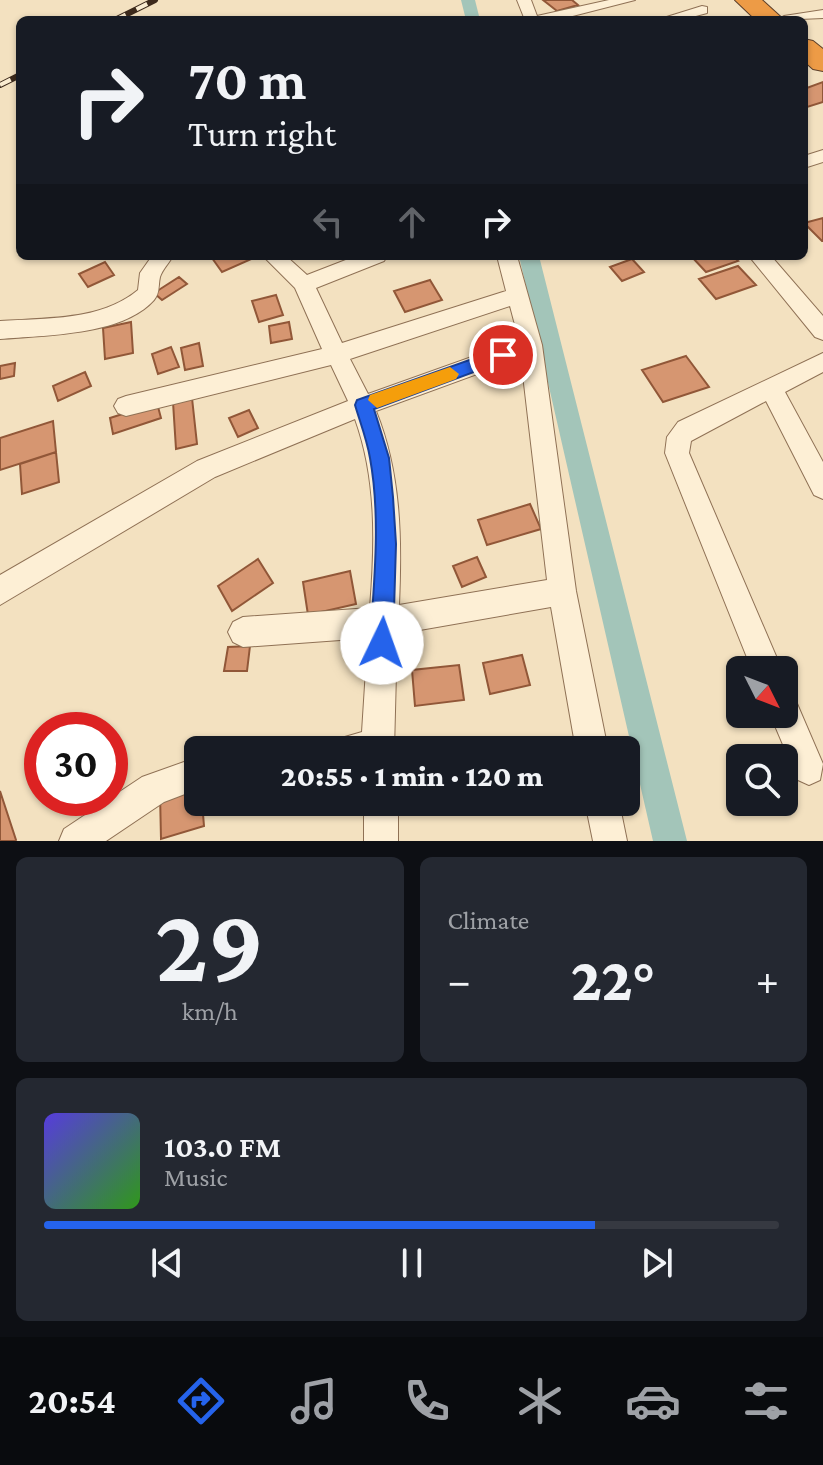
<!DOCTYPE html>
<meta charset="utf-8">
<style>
:root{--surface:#171b24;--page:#242831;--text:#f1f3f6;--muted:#9ea1a6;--line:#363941;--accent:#2563eb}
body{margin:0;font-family:"Crimson Pro",serif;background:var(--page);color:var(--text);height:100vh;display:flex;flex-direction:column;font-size:30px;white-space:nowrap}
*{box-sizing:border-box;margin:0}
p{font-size:26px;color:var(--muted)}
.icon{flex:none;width:44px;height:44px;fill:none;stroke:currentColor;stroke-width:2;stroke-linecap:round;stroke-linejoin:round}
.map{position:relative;height:841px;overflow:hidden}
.details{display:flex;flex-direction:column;gap:16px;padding:16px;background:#0d0f14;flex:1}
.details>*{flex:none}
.hud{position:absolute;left:16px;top:16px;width:792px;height:244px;border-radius:12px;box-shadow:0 2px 6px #0004;background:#171b24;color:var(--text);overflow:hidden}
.needle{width:52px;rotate:132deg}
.buttons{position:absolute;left:726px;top:656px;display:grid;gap:16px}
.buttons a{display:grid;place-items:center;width:72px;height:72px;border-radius:12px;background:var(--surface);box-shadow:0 2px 6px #0004;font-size:40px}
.speed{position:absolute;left:24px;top:712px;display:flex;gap:16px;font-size:40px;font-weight:700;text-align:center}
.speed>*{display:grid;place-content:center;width:104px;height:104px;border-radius:50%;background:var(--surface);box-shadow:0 2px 6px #0004;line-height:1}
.speed .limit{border:12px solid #d22;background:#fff;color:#111}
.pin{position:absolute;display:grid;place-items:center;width:68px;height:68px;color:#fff;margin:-34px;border:4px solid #fff;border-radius:50%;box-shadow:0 2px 8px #0007}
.me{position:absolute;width:88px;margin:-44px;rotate:3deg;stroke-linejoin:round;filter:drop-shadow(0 0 6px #0008)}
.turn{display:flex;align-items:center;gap:28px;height:168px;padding:0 40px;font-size:36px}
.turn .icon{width:104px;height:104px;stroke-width:2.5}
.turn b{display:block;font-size:56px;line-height:68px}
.lanes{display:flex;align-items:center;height:76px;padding:0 40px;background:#0003;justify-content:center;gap:40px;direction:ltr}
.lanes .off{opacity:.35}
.big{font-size:60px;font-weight:800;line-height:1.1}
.details .card{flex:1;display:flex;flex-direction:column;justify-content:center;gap:12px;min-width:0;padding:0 28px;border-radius:12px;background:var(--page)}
.details .dial{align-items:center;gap:0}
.dial b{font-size:104px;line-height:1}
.song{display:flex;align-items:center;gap:24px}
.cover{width:96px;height:96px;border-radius:12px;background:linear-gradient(135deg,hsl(250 70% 55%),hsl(110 70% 35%))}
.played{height:8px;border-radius:4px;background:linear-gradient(90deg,var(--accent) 75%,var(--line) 75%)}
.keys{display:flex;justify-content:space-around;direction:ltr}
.heat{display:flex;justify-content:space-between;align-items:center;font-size:44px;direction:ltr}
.details .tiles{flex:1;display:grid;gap:16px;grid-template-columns:1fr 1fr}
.card:last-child{grid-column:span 2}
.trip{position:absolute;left:184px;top:736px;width:456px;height:80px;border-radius:12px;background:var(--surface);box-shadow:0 2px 6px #0004;font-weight:800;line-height:80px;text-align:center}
.tabs{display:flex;height:128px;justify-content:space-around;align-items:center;background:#090b0e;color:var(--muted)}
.tabs .icon{width:56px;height:56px}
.tabs .on{color:var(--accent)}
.tabs b{font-size:36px;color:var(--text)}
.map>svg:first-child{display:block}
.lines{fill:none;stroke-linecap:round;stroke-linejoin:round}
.canal{fill:#a3c5b9;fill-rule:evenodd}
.building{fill:#d69671;stroke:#915738;stroke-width:2}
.street-casing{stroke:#8f7155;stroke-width:2}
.highway-casing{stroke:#5c3f2a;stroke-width:2}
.street{fill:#fdefd5;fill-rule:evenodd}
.highway{fill:#ed9b46;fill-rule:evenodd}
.rail-casing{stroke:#3d2a1c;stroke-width:6}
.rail{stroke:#faecd1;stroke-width:4;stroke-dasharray:12;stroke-linecap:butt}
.route{fill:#2563eb;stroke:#184099;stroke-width:2}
.slow{fill:#f59e0b}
</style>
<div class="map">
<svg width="823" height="841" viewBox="0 0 823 841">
<rect width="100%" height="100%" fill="#f3e1c0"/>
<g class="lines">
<path class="canal" d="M461,0H475L480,20H466Z
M519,256H539L687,841H653Z"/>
</g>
<path class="building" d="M543,0H572L578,5L557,11Z
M823,82V102L804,108V89Z
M823,218V241H822L804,223Z
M217,256H255L256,257L222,272L212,258Z
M691,256H732L738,261L706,272Z
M632,259L644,272L622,281L610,267Z
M105,262L114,275L88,287L79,274Z
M738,266L756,285L716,299L699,279Z
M179,277L187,284L162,300L154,293Z
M430,280L442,300L405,312L394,291Z
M276,295L283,315L259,322L252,301Z
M131,322L133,353L105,359L103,328Z
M289,322L292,339L271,343L269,326Z
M199,343L203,366L185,370L181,348Z
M171,347L179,367L158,374L152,354Z
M686,356L709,387L663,402L642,370Z
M15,363L14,376L0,379V366Z
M85,372L91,386L58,401L53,386Z
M192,398L197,444L176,449L173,402Z
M157,403L161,418L113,434L110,418Z
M249,410L258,428L238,437L229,418Z
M53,421L56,452L0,470V438Z
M56,452L59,482L22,494L20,464Z
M530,504L541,529L487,545L478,520Z
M477,557L486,577L462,587L453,566Z
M258,559L273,583L232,611L218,586Z
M350,571L356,604L308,615L303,582Z
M250,646L247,671H224L228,647Z
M522,655L530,685L490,694L483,663Z
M459,665L464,700L415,706L412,670Z
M198,781V802H202L204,826L161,839L160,793Z
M0,791L16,840L15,841H0Z"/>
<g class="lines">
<g class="street-casing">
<path id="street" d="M517,0H531L537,16L609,0H635L557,20H525Z
M702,6L707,7V13L681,20H657Z
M823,10V18L777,20L784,16Z
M823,150V162L804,168V156Z
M152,256H173C169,263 162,270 160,277C158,286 160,293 154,300C122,336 45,335 0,339V321C46,318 101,321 138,290L140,273Z
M263,256H286L307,275L356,256H387L384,261L316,288L342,343L506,291L497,256H517L542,345L576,591L608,750H576L551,607L397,634L394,750H333L338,739L362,732L368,638L243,647L233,642L228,632L233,622L243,617L370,608C375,545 377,480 355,419L215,477L0,605V575L197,461L348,401L331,365L126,416L118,413L114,406L118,399L126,396L322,349L295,288ZM510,306L519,340L368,394L350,359ZM521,358L547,580L399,605C402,538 401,473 376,411Z
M749,256H771L823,316V340L815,337Z
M823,353V372L785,392L823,462V499L814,495L766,401L691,441L689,453L782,670H752L665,453L667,437L678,422Z
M784,695L795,699L823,764L820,780L809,785L798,780L770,714H784Z
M198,757V789L164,802L106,841H59L64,829L142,777Z
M364,802H398V841H364Z
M585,802H619L627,841H593Z"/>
</g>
<g class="highway-casing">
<path id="highway" d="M735,0H762L784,20H756Z
M804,39L813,41L823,49V71L813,69L804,61Z"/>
</g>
<use href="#street" class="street"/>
<use href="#highway" class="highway"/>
<g class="rail-casing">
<path id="rail" d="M115,20L155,0
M0,85L20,75"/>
</g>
<use href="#rail" class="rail"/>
</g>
<path class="route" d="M503,348L509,350L512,355L509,359L374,409L389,458L393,497L396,544L393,643L389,651L382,654L374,651L370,643C374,583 381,518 370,458C367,440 360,422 355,405L357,400Z"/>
<path class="slow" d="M450,367L459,374L456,379L377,408L368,400L370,395Z"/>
</svg>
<div class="buttons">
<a><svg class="needle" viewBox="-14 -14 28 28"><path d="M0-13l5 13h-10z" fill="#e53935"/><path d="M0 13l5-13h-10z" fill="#9ea1a6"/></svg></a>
<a><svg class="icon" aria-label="search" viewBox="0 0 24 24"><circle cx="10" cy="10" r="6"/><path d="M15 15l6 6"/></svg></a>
</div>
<div class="speed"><div class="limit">30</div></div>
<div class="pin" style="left:503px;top:355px;background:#d93025"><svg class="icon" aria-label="arrive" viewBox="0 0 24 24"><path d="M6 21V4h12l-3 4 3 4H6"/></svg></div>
<svg class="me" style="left:382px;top:643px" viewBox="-20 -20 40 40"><circle r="19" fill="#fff"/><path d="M0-13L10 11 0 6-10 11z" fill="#2563eb"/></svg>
<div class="trip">20:55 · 1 min · 120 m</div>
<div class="hud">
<div class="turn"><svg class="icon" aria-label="right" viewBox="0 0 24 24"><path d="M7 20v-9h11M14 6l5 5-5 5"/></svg><div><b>70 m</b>Turn right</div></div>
<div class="lanes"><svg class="icon off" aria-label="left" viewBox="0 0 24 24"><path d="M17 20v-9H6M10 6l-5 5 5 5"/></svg><svg class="icon off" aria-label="ahead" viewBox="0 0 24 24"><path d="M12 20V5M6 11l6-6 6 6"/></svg><svg class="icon" aria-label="right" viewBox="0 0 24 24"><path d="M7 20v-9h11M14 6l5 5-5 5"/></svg></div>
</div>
</div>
<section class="details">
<div class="tiles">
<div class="card dial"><b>29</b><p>km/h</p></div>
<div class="card"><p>Climate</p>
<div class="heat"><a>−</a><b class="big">22°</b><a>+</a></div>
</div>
<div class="card">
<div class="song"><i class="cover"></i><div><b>103.0 FM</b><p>Music</p></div></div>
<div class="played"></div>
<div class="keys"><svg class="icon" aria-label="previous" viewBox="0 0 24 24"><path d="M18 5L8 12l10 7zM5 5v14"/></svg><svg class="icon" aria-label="pause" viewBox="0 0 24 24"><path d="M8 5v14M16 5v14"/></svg><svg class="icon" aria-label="next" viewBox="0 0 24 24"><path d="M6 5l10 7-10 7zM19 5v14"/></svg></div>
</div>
</div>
</section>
<nav class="tabs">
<b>20:54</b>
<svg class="icon on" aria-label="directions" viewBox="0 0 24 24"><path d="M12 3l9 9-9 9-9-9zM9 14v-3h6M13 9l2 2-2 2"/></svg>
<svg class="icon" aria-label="music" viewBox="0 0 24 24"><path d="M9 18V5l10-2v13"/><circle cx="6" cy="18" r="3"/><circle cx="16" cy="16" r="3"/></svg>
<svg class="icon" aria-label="phone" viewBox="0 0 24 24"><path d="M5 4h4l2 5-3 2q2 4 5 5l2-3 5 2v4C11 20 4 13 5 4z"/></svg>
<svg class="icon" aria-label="climate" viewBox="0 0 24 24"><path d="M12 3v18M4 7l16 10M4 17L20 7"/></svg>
<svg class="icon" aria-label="car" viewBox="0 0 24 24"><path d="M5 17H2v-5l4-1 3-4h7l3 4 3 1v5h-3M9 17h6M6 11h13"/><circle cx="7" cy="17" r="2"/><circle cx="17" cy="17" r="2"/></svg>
<svg class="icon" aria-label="filters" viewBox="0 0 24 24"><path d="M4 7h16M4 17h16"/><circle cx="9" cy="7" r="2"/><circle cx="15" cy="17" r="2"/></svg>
</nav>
